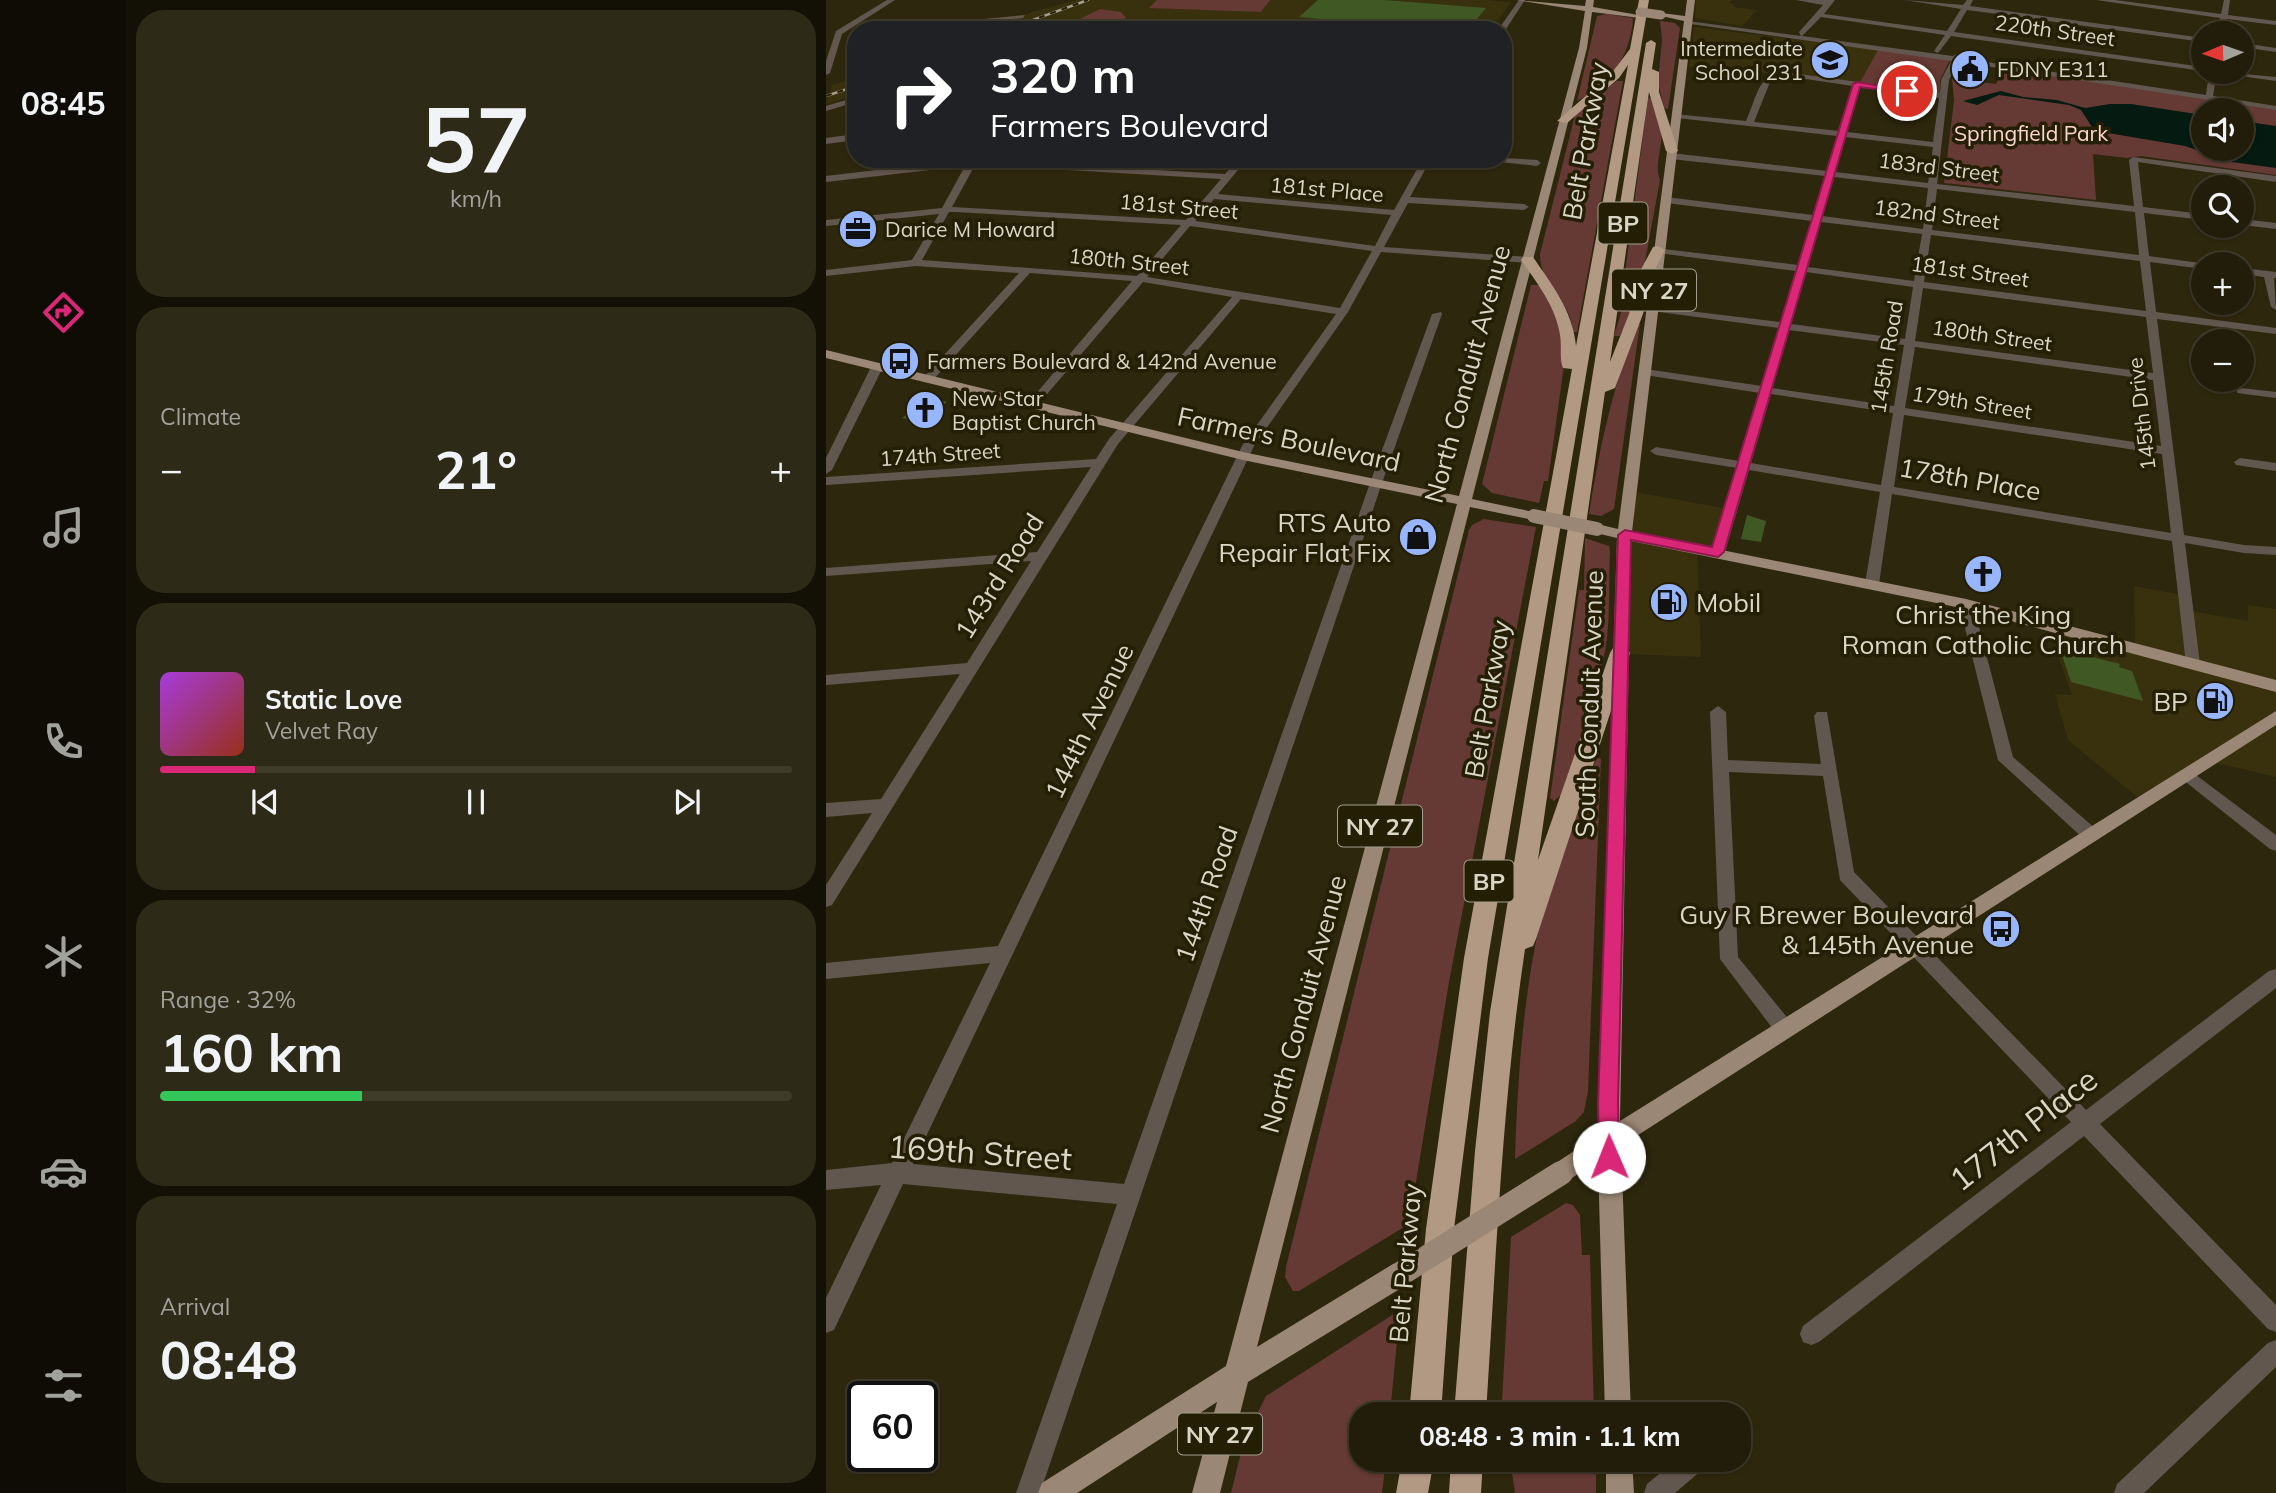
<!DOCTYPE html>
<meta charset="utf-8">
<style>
:root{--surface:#221d0a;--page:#2e2a18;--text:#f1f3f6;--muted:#a2a29c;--line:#3f3b2b;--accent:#db2777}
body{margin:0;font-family:Mulish,sans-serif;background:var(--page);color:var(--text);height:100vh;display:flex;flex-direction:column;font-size:26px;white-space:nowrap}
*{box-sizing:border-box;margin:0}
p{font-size:23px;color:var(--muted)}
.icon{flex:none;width:38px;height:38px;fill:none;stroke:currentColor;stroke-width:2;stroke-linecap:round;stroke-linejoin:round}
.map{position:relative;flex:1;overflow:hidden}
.details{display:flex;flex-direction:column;gap:10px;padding:10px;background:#131006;width:700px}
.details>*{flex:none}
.guide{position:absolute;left:21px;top:21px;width:665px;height:147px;border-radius:28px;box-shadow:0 2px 5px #0004,0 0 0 2px var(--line);background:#202124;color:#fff;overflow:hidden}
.needle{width:46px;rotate:268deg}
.fabs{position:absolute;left:1365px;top:21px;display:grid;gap:14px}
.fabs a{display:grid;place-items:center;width:63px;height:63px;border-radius:50%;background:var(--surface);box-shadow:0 2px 5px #0004,0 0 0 2px var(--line);font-size:35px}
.speed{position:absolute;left:21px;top:1381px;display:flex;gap:14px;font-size:35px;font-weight:700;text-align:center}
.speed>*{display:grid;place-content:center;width:91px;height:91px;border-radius:50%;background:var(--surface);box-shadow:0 2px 5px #0004,0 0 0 2px var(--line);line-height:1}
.speed .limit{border:4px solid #111;border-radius:10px;background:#fff;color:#111}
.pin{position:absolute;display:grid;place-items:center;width:60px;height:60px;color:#fff;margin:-30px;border:4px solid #fff;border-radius:50%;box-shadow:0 2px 7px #0007}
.me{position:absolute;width:77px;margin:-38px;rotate:359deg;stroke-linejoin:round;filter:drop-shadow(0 0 5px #0008)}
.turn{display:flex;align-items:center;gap:24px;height:147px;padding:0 28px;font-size:32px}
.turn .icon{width:91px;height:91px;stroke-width:2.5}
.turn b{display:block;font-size:49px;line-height:60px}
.big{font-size:52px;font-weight:700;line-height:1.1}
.details .card{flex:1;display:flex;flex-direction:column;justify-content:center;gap:10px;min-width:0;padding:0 24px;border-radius:28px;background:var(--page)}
.details .dial{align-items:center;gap:0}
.dial b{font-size:91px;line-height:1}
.song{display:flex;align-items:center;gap:21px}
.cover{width:84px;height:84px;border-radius:10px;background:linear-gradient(135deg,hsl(280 70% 55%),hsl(10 70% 35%))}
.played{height:7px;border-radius:4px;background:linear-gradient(90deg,var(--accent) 15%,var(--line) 15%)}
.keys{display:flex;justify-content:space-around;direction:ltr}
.heat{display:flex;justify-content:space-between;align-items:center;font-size:38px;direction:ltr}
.charge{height:10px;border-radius:5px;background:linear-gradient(90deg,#34c759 32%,var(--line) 0)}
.trip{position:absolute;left:523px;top:1402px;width:402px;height:70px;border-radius:28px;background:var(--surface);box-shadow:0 2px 5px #0004,0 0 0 2px var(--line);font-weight:700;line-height:70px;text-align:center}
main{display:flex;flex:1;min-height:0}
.menu{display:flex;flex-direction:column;width:126px;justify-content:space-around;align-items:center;background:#0e0c04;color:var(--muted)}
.menu .icon{width:49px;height:49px}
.menu .selected{color:var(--accent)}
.menu b{font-size:32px;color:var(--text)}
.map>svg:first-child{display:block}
.built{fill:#39310e}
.green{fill:#653934;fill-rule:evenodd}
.water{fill:#051a11}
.building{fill:#405824}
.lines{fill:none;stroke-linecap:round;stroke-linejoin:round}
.minor{fill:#62574f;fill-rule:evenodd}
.major{fill:#9b8775;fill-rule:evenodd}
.highway{fill:#b29984;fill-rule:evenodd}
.rail-casing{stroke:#a49f8d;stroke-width:2.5}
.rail{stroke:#241e04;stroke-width:2;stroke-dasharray:6;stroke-linecap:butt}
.major-bridge-far2{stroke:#9b8775;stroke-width:9}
.major-bridge-far1{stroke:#9b8775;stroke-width:14}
.major-bridge{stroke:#9b8775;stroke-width:24}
.route{fill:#db2777;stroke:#8e194d;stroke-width:2}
.labels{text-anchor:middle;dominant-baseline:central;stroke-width:7;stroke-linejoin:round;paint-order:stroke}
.far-street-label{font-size:21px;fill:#dad6c7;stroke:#241e04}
.far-poi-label{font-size:21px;fill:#dad6c7;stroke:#241e04;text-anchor:start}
.far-park-label{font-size:21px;fill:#fdd5cf;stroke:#241e04}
.shield{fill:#241e04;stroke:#a39f8c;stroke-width:2}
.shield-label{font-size:24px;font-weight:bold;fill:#dad6c7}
.street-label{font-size:26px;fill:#dad6c7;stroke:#241e04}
.poi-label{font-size:26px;fill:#dad6c7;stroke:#241e04;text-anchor:end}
.near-street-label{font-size:32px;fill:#dad6c7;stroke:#241e04}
</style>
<main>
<nav class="menu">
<b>08:45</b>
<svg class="icon selected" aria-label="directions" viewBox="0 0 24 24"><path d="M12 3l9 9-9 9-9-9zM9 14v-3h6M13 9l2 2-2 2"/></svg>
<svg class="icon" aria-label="music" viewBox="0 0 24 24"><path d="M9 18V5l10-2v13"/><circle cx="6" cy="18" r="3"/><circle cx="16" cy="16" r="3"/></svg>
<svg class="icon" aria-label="phone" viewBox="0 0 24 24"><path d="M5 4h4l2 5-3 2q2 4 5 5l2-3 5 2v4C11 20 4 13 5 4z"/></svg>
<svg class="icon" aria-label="climate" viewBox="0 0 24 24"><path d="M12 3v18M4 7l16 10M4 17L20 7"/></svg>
<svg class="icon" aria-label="car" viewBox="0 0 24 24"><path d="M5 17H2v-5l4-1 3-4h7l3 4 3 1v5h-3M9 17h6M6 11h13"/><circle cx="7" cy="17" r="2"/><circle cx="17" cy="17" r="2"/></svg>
<svg class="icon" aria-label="filters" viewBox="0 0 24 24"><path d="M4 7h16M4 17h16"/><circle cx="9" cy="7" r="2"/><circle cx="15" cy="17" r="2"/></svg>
</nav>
<section class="details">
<div class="card dial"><b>57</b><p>km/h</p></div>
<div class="card"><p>Climate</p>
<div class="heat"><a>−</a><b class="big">21°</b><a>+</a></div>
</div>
<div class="card">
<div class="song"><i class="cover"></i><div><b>Static Love</b><p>Velvet Ray</p></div></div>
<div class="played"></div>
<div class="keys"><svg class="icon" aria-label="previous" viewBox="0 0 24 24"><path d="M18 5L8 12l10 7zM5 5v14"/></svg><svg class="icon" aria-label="pause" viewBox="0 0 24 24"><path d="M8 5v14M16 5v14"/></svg><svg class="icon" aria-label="next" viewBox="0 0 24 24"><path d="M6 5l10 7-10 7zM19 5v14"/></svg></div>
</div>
<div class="card"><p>Range · 32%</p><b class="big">160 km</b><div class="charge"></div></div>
<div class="card"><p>Arrival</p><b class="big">08:48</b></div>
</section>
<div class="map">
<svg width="1450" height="1493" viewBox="0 0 1450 1493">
<rect width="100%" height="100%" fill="#2d270d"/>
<path class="built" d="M250,0H660L685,2L665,30H250V27L219,26L209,30H164L206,12Z
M870,0H906L903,3L908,4L907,7L931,10L916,26L869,18Z
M868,27L1052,50L1033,84L979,76L863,67Z
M30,77V95L0,104L6,85Z
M809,492L902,509L889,550L871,547L875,657L800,654Z
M1308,586L1357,595L1359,610L1422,621V605L1450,609V777L1378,760L1315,800L1242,740L1229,694L1246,695L1221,624L1309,647Z"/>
<path class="green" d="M331,0H444L435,12L323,8Z
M274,9L295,12L300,18L282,28L248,22Z
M781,14L807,18C805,55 784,85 751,101L771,16Z
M834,21L849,23L854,28L842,109L838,108L832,82L836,40Z
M1052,50L1124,60L1114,80V94L1033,84Z
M1178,69L1450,109V175L1315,156L1301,158L1267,154L1270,200L1118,183L1128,101L1126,78L1170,84ZM1377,110H1416V149H1377Z
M791,81H797L751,332H747C746,301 713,284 714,254L749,115L755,107Z
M822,98H826C831,112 837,127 835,141C834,156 829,166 834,180L815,284L807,293L812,296L794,336H788L800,296V266Z
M705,285H713L732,314L739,358L722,481H718L713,503L666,493L656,484Z
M812,324H814L788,509L775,516L763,514C774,446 786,388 812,324Z
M658,519L710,527L623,982L583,1224L473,1291H467L459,1277L460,1267L643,530L646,525Z
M759,538L783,546L784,551C782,590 787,647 770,681L777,684L772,703L735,795L728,801L724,798L753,590H758Z
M771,757L775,759L762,1091L758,1112L750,1121L689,1159C692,1065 699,969 725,878C737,837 756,797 771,757Z
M740,1203L747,1205L754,1215L756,1255H764L768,1414H678L676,1402L685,1237Z
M574,1310L564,1414H536V1460H560L556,1493H405L418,1440L440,1396Z
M684,1460H770V1493H689Z"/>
<path class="water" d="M1175,91L1197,97L1231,100L1259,108L1284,104H1305L1377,115V149H1416V121L1450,126V168L1406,162L1359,146L1282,133L1266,127L1255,110L1243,105L1173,95L1151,105L1137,101Z"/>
<path class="building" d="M492,0H558L660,8L642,30H532L509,28L517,21L473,17Z
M104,397L121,402L94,422L76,418Z
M921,515L940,521L935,542L915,539Z
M1151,564L1169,567L1166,589L1147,585Z
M1234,649L1294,664L1293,667L1306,671L1317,701L1245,682Z"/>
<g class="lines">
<path class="minor" d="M61,0H69L16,34L4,73L0,75V61L10,31Z
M693,0H699L678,32L672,30Z
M970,0H1009L998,14L1121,31L1135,9L1079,0L1137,5L1141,0H1147L1144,6L1377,38V42L1141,10L1128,32L1377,67V71L1125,36L1112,53L1108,51L1119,35L995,17L976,36L1127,56L1132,53L1136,55L1134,58L1380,95L1383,72H1391L1387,96L1450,106V110L1132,62L1123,80L1111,184L1308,206L1303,160L1307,157L1450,176V182L1312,162L1317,207L1377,214V220L1318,213L1323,256L1381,264H1377V269L1324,262L1330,312L1450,328V334L1331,319L1358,535L1418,545L1450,547V555L1418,553L1359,543L1374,664L1372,668H1362L1360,664L1346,541L1066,494L1053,584L1046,589L1039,584L1054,492L923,470L899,552L892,556L885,552L911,468L830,455L824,451L830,447L913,461L934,393L819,375L813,372L819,369L936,386L953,328L826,311L822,310V306L955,322L970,271L832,253L827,250L829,248L972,265L986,221L840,203L835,200L840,197L987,215L999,176L845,159L841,156L845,153L1001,171L1011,136L851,118H848V114L920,121C936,85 929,74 973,74L1114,93L1115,80L1125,61L858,23L862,21L975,36L973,32L997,5ZM952,78H973L1027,86L1013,131L928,122L944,82ZM1034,87L1113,98L1107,142L1021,132ZM1019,137L1107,147L1102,183L1009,172ZM1008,177L1102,188L1097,229L996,216ZM1111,189L1309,212L1313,255L1106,230ZM995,222L1096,234L1088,281L982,267ZM1105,235L1314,261L1320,311L1098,282ZM980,272L1087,287L1079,339L965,324ZM1097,288L1320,317L1327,373L1089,341ZM963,330L1078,345L1068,406L946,388ZM1089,347L1327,380L1335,446L1079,408ZM945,394L1067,413L1055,485L925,463ZM1078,415L1336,454L1345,533L1068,487Z
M1270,0H1289L1395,14L1398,0H1404L1402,15L1450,21V25L1401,19L1399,33H1392L1394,18Z
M199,15L197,18L72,30H43Z
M1416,43L1450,48V52L1416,47Z
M1396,72L1450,77V81L1400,74Z
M30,97V102L0,111V106Z
M30,134V140L0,144V138Z
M677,158L711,160L715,163L711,166L645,159Z
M143,159L399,174L412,159H421L392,194L568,210L591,169L498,159L594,164L596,159H605L584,197L698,204L703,207L698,210L582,203L558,247L702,257L707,260L702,263L555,252L522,312L428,446L87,1164L298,1184L544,483L606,314L615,312L616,314L556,483L214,1493H190L291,1204L77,1184L8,1330L0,1333V1298L55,1185L0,1190V1170L66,1163L164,963L0,979V963L172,946L416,446L510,314L415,299L292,444L6,905L0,907V885L46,813L0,817V803L55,799L134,674L0,685V675L141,663L205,561L0,576V568L211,552L265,467L0,485V477L270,459L283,439L406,297L317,282L210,407H202V403L306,281L204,273L106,381H98V377L193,273L90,266L0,276V270L86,260L113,214L0,226V220L116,208L139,166L0,182V176ZM149,165H155L395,179L360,220L126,207ZM388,199L565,215L549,246L369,221ZM123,212H129L355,225L311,276L96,260ZM364,226L546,251L514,308L321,277Z
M1416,219L1450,223V229L1416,225Z
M1416,268L1450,272V278H1448L1450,310L1445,307L1438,277L1416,274Z
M51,364L57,367L6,470L0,474V458L45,367Z
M1415,388L1450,392V398L1411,393V389Z
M1414,458L1450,463V471L1410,465L1408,462Z
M1140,599L1147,604L1187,757L1271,830L1273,835L1271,840L1265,842L1259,840L1172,760L1133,604Z
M892,706L900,712L902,760L995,764L988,716L991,712H1001L1028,872L1260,1110L1443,971L1450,969V988L1274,1124L1450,1305V1332L1442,1329L1258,1136L993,1342L985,1345L977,1342L974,1334L977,1326L1245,1122L1014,880L997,776L903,772L912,957L964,1021L967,1027L964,1033L957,1036L950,1033L894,959L884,712Z
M1362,769L1450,835V851L1444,849L1356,779L1354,775L1356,771Z
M1450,1340V1367L1318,1493H1288L1291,1484L1442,1343Z
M850,1460H880L877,1469L849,1493H818L821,1484Z"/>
<path class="major" d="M690,0L759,6L760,0H768L767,7L818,16L814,18L766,12L761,48L646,499L708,512L715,516L708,520L644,507L431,1347L567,1264L576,1261L585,1264L588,1273L585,1282L422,1382L394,1493H366L391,1402L251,1493H212L216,1483L400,1366L631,504L417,460L0,358V350L417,452L633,496L753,48L759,11Z
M861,0H869L806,532L1140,599L1450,680V692L1140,609L805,541L794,1121L1450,711V725L795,1146L805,1414H779L772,1161L735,1185L727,1181L723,1173L727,1165L772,1135L791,538L766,532L764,529L771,524L792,529L858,21L831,15L835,13L859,16Z
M780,1460H806L808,1493H780Z"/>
<path class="highway" d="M813,0H823L662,958L628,1229L615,1414H583L600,1229L638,958L746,369L737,368C733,359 736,346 734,335C730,307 711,283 695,260L697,257H707C726,285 747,311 750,346L802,65L793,78L741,123L731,121L785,74L804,49Z
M825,40L830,43L826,69L833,72V92L852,151L846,154L840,151L823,92L784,362L803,314L812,275L827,247L832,246L839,250L826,275L817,314L789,388L779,392L712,860L784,653L787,648H801L804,653L710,939L707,946L699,949C676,1103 670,1259 660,1414H628L649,1151L664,1012L820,43Z
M576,1460H608L602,1493H570Z
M625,1460H657L655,1493H623Z"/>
<g class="rail-casing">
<path id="rail" d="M179,30L262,0
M0,96L30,86"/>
</g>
<use href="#rail" class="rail"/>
<path class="major-bridge-far2" d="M814,12L835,15"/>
<path class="major-bridge-far1" d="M708,516L771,529"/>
<path class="major-bridge" d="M576,1273L735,1173"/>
</g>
<path class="route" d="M1031,82L1085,91L1081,93L1034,87L898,552L892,557L805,540L792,1104L793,1157L790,1165L783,1168L776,1165L773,1157L772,1104L792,535L799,530L886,547L1027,84Z"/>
<defs>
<g id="school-disc" transform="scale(2.0125)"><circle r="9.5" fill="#98b6fd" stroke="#241e04"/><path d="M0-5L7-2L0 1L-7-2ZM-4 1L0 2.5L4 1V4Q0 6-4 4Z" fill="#111"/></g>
<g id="civic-disc" transform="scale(2.0125)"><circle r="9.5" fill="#98b6fd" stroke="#241e04"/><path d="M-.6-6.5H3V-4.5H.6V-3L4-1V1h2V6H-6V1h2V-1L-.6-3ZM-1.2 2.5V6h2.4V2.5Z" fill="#111"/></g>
<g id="office-disc" transform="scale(2.0125)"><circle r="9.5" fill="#98b6fd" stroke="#241e04"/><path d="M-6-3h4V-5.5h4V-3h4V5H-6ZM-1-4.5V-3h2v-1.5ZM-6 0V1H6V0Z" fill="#111"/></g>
<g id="bus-disc" transform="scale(2.0125)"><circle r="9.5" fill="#98b6fd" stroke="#241e04"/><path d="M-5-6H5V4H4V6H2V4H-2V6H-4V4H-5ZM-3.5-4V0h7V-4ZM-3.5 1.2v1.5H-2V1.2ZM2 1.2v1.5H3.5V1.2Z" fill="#111"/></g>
<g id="church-disc" transform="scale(2.0125)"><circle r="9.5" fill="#98b6fd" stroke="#241e04"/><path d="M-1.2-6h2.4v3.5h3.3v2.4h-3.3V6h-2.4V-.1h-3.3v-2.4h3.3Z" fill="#111"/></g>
<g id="shop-disc" transform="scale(2.0125)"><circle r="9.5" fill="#98b6fd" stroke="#241e04"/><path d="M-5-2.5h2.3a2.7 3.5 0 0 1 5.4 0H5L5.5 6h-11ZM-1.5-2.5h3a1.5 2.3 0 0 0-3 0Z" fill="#111"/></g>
<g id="fuel-disc" transform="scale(2.0125)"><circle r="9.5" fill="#98b6fd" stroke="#241e04"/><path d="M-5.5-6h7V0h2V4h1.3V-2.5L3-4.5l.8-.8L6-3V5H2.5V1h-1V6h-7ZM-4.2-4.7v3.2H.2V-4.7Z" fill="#111"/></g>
</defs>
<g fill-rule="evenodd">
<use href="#school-disc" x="1004" y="60"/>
<use href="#civic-disc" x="1144" y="69"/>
<use href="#office-disc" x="32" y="229"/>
<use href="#bus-disc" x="74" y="361"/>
<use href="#church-disc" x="99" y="410"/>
<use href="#shop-disc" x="592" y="537"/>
<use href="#church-disc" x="1157" y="574"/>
<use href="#fuel-disc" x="843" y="602"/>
<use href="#fuel-disc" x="1389" y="701"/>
<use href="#bus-disc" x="1175" y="929"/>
</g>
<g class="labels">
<g class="far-street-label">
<text transform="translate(1229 30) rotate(8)">220th Street</text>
<text transform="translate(1113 167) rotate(7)">183rd Street</text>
<text transform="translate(501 189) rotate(5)">181st Place</text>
<text transform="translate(353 206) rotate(5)">181st Street</text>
<text transform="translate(1111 214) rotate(7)">182nd Street</text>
<text transform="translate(303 261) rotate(6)">180th Street</text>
<text transform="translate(1144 271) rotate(8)">181st Street</text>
<text transform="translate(1166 335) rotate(8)">180th Street</text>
<text transform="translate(1060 357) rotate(-81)">145th Road</text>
<text transform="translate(1146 402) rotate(9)">179th Street</text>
<text transform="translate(1315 414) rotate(-97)">145th Drive</text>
<text transform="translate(114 454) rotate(-4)">174th Street</text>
</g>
<g class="far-poi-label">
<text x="977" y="48" text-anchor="end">Intermediate<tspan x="977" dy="24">School 231</tspan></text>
<text x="1171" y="69">FDNY E311</text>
<text x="59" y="229">Darice M Howard</text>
<text x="101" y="361">Farmers Boulevard &amp; 142nd Avenue</text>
<text x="126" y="398">New Star<tspan x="126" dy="24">Baptist Church</tspan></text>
</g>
<g class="far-park-label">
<text x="1205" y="133">Springfield Park</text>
</g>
<g class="shield">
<rect x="772.5" y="202.5" width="49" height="41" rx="5"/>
<rect x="786" y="269.5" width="84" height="41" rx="5"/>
<rect x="512" y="805.5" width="84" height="41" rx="5"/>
<rect x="638.5" y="860.5" width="49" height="41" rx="5"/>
<rect x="352" y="1413.5" width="84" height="41" rx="5"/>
</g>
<g class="shield-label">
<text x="797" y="223">BP</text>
<text x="828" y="290">NY 27</text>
<text x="554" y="826">NY 27</text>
<text x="663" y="881">BP</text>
<text x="394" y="1434">NY 27</text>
</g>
<g class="street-label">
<text transform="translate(759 141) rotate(-80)">Belt Parkway</text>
<text transform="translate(641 374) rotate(-75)">North Conduit Avenue</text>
<text transform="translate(463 439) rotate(12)">Farmers Boulevard</text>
<text transform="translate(1144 479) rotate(10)">178th Place</text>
<text transform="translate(173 576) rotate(-58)">143rd Road</text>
<text transform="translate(661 699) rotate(-80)">Belt Parkway</text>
<text transform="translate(763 704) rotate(-88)">South Conduit Avenue</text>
<text transform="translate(263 721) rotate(-64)">144th Avenue</text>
<text transform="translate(380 894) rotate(-71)">144th Road</text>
<text transform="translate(477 1004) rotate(-75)">North Conduit Avenue</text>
<text transform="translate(579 1263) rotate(-85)">Belt Parkway</text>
</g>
<g class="poi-label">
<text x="565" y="522">RTS Auto<tspan x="565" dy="30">Repair Flat Fix</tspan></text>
<text x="870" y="602" text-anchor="start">Mobil</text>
<text x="1157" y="614" text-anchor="middle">Christ the King<tspan x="1157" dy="30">Roman Catholic Church</tspan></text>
<text x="1362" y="701">BP</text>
<text x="1148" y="914">Guy R Brewer Boulevard<tspan x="1148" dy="30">&amp; 145th Avenue</tspan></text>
</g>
<g class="near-street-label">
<text transform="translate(1197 1129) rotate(-38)">177th Place</text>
<text transform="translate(154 1152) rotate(4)">169th Street</text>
</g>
</g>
</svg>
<div class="fabs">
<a><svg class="needle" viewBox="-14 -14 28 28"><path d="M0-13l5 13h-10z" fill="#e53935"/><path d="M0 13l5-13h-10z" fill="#a2a29c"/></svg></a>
<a><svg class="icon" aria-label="sound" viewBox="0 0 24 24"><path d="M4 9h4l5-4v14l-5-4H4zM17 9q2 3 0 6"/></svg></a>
<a><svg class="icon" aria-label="search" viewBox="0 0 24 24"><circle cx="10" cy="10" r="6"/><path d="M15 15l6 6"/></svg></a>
<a>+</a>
<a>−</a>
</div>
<div class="speed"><div class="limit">60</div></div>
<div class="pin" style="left:1081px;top:91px;background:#d93025"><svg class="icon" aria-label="arrive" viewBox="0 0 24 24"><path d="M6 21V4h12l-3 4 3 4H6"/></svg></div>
<svg class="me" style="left:783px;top:1157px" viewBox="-20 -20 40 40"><circle r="19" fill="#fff"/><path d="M0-13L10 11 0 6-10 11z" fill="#db2777"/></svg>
<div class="trip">08:48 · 3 min · 1.1 km</div>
<div class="guide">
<div class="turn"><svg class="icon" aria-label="right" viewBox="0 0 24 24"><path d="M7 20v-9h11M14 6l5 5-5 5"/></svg><div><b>320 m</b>Farmers Boulevard</div></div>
</div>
</div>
</main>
